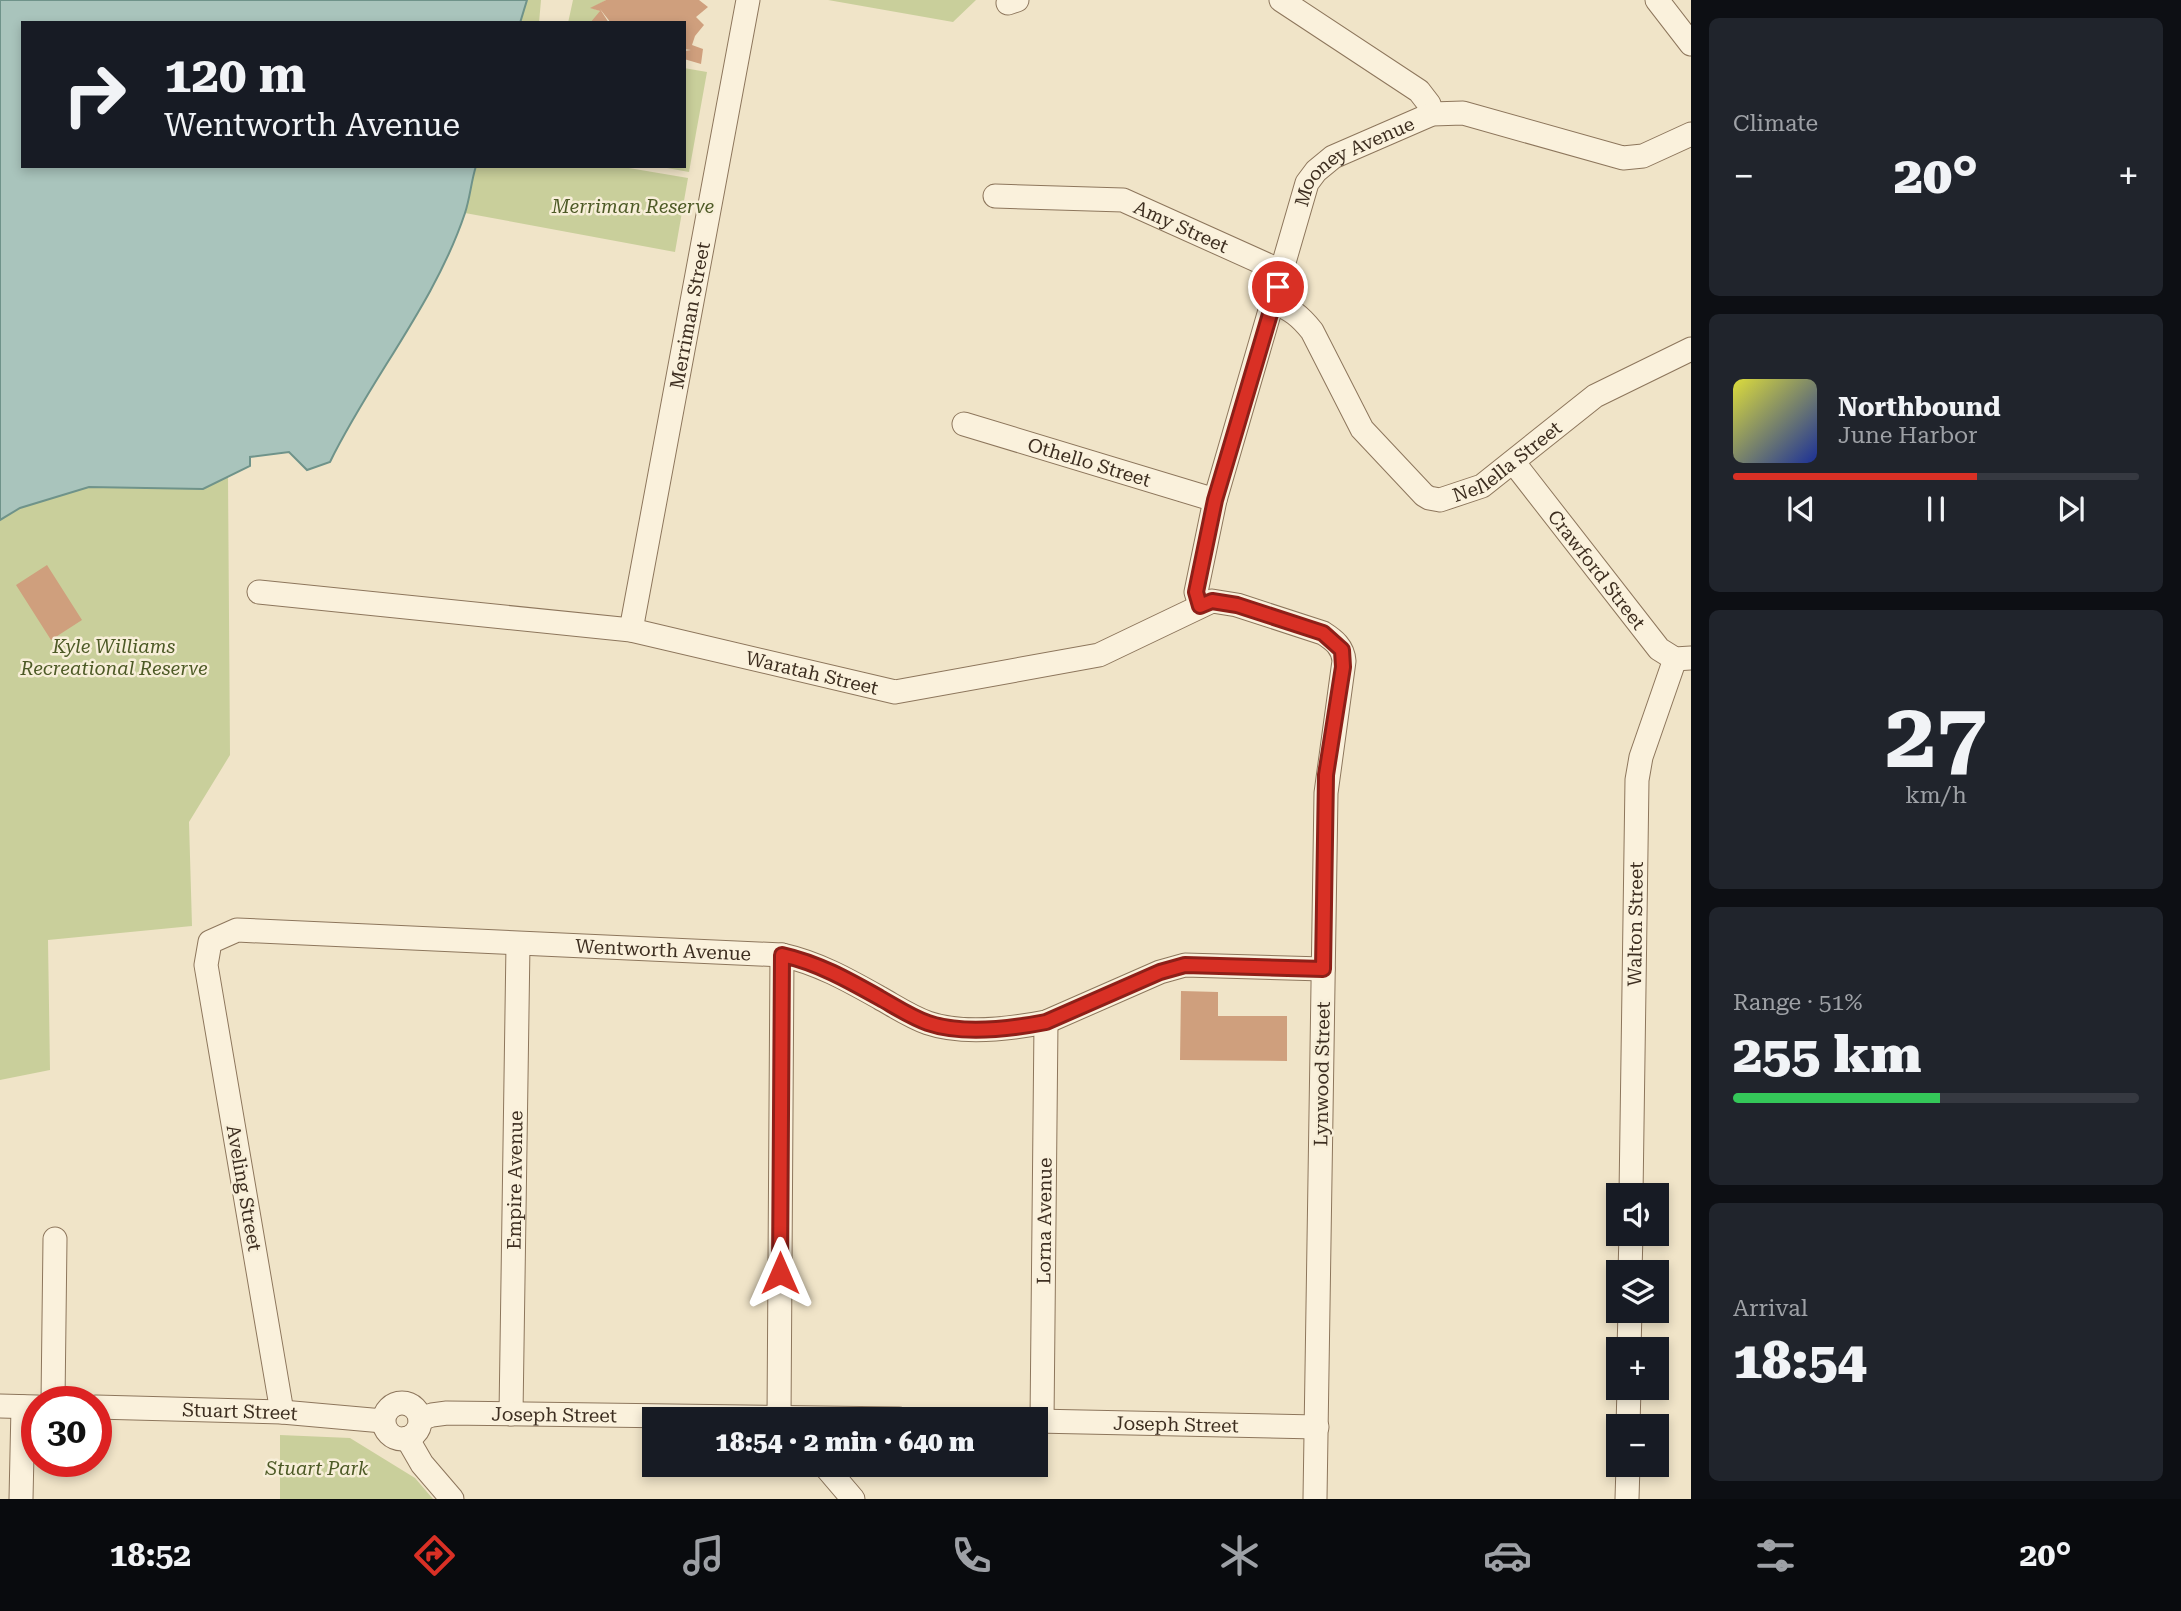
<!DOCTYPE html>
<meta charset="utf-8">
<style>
:root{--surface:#171b24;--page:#20242c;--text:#f1f3f6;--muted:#9ea1a6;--line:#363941;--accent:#d93025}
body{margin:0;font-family:"Roboto Serif",serif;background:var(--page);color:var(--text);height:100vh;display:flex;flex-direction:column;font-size:26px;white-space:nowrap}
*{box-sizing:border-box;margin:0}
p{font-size:23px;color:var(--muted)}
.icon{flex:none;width:38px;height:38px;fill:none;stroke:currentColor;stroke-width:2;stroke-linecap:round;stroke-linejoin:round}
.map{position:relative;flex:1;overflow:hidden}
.drawer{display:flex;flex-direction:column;gap:18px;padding:18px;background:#0d0f14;width:490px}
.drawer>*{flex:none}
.top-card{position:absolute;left:21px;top:21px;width:665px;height:147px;border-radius:0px;box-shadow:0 4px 10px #0003;background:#171b24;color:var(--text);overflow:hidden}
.fabs{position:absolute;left:1606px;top:1183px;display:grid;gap:14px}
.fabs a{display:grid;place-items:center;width:63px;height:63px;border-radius:0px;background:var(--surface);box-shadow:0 4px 10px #0003;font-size:35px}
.speed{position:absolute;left:21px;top:1386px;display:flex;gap:14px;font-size:35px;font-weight:700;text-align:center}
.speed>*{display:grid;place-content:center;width:91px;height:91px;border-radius:50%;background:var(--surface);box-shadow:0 4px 10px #0003;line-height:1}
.speed .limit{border:10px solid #d22;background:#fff;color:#111}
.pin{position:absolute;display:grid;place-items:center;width:60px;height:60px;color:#fff;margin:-30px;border:4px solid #fff;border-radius:50%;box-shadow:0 2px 7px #0007}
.me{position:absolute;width:77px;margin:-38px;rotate:0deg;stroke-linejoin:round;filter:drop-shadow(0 0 5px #0008)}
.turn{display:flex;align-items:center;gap:24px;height:147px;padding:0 28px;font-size:32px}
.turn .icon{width:91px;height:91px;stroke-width:2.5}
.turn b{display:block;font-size:49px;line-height:60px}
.big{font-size:52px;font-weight:800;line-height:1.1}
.drawer .tile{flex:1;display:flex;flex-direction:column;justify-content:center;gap:10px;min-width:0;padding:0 24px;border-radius:10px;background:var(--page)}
.drawer .dial{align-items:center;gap:0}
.dial b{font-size:91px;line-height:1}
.song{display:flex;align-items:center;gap:21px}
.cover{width:84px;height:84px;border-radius:10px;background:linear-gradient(135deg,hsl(60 70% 55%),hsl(230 70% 35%))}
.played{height:7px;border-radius:4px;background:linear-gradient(90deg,var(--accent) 60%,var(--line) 60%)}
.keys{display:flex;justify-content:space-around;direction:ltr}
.heat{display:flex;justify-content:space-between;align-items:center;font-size:38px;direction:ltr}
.charge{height:10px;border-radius:5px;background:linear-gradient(90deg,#34c759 51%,var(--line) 0)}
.trip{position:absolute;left:642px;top:1407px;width:406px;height:70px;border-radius:0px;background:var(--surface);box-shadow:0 4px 10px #0003;font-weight:800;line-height:70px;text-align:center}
.tab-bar{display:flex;height:112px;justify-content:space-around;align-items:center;background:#090b0e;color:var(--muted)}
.tab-bar .icon{width:49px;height:49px}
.tab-bar .on{color:var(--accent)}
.tab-bar b{font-size:32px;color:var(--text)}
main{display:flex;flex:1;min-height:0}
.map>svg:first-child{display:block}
.green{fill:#c9cf9b}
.water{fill:#a9c4bc;stroke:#6f938a;stroke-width:2}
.building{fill:#cf9f7d}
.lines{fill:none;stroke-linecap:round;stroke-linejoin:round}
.minor-casing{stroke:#8d765c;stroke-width:25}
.minor{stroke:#faf1dc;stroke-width:23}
.route-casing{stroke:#8d1f18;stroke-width:18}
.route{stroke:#d93025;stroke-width:12}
.labels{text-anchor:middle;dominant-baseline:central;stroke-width:5;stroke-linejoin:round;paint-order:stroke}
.street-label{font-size:19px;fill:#3d2e20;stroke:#f7eed8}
.park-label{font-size:19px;font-style:italic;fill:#4d5a26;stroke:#f7eed8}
</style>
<main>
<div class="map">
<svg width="1691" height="1499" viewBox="0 0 1691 1499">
<rect width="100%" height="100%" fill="#f0e4c8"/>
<path class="green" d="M527,0H541L539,23H520Z
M573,0H606L592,8L600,11L596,23H568Z
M828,0H976L953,22Z
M684,68L707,72L689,172L656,166H684Z
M476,166H617L688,178L675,252L465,213Z
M228,476L230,755L189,822L192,926L48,940L50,1070L0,1080V520L20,508L89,487L203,489Z
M280,1435L350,1438L415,1478L433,1499H280Z"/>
<path class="water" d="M0,0H527L520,23H23V166H476C471,182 470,198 465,213C435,303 371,378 330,462L307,470L289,452L250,457V466L203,489L89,487L20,508L0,520Z"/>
<path class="building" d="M606,0H699L708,7L696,17L704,25L695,36L692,45L703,49L701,64L684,59V51L691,50L684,49V23H611L600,9L609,23H590L600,11L590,8Z
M47,565L82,620L51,640L16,585Z
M1181,991L1218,992V1016H1287V1061L1180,1060Z"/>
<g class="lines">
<g class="minor-casing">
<g id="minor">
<path d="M1281,0L1419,91L1429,104L1432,114"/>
<path d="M1657,0L1691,44"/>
<path d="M1008,3L1017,0"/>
<path id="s1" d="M995,196L1123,200L1283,272"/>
<path id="s2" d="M1273,302C1291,309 1300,316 1312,331L1362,429L1424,495L1429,498L1440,500L1482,486L1595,396L1691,349"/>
<path id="s3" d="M964,424L1215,500"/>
<path id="s4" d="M1514,463L1659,649L1675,659L1691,658"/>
<path id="s5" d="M259,592L631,630L895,692L1099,655L1212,601L1237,605L1323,633C1334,640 1343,647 1344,661L1326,793L1315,1499"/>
<path id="s6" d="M1200,605L1196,592L1215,500L1307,183L1316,171L1333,157L1432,114L1463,113L1623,158L1643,156L1691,134"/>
<path id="s7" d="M631,630L748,0"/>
<path id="s8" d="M1631,1195L1637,780L1641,757L1675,659"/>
<path d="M1630,1272L1631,1234"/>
<path d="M1629,1349L1630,1311"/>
<path d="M53,1402L55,1239"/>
<circle cx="402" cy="1421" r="18"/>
<path d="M0,1406L37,1407"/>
<path id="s9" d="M96,1407L282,1412L383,1421"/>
<path id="s10" d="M282,1412L206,965L210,942L237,930L782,955C818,963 848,980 880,998C896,1007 911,1017 928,1023C963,1035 1010,1029 1046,1022L1160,972L1185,965L1323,969"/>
<path id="s11" d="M511,1414L518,944"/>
<path id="s12" d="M420,1419L432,1415L447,1413L899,1419"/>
<path d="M779,1419L782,955"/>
<path id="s13" d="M1036,1421L1317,1427"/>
<path id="s14" d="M1042,1421L1046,1022"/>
<path d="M1628,1426L1629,1388"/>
<path d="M407,1438L422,1464L452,1499"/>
<path d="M824,1465L853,1499"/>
<path d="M21,1499L23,1407"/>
<path d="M1627,1499L1628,1465"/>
</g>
</g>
<use href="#minor" class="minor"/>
</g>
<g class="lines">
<g class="route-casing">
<path id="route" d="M780,1273L782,955C818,963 848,980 880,998C896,1007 911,1017 928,1023C963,1035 1010,1029 1046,1022L1160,972L1185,965L1323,969L1326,775L1343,667L1342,650L1323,633L1237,605L1212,601L1200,606L1196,592L1215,500L1278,287"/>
</g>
<use href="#route" class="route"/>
</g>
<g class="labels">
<g class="street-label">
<text stroke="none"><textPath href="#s6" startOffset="488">Mooney Avenue</textPath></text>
<text stroke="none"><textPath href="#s1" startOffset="192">Amy Street</textPath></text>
<text stroke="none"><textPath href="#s7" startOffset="320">Merriman Street</textPath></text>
<text stroke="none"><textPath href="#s2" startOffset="345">Nellella Street</textPath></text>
<text stroke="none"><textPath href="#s3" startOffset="131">Othello Street</textPath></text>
<text stroke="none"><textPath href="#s4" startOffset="135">Crawford Street</textPath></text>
<text stroke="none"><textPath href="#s5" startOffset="560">Waratah Street</textPath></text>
<text stroke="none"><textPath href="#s8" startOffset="271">Walton Street</textPath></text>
<text stroke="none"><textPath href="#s10" startOffset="933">Wentworth Avenue</textPath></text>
<text transform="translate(1322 1074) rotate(-89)">Lynwood Street</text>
<text stroke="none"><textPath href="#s11" startOffset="234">Empire Avenue</textPath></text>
<text transform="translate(244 1188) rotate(80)">Aveling Street</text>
<text stroke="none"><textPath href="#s14" startOffset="200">Lorna Avenue</textPath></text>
<text stroke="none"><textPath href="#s9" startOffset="144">Stuart Street</textPath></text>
<text stroke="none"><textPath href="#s12" startOffset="135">Joseph Street</textPath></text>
<text stroke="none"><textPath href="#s13" startOffset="140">Joseph Street</textPath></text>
</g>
<g class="park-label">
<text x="633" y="206">Merriman Reserve</text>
<text x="114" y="646">Kyle Williams<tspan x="114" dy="22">Recreational Reserve</tspan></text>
<text x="317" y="1468">Stuart Park</text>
</g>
</g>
</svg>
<div class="fabs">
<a><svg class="icon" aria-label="sound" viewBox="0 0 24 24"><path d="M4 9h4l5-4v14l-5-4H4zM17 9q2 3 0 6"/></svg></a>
<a><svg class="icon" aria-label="layers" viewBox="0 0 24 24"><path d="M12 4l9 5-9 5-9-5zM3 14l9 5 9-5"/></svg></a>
<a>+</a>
<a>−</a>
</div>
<div class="speed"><div class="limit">30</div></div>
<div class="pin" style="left:1278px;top:287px;background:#d93025"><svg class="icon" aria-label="arrive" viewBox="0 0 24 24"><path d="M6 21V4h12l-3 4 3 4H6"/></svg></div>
<svg class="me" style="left:780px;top:1273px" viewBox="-20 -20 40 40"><path d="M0-17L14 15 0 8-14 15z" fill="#d93025" stroke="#fff" stroke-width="4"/></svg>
<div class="trip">18:54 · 2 min · 640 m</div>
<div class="top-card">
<div class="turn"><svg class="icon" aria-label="right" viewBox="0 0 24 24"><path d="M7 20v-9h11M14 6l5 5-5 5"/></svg><div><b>120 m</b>Wentworth Avenue</div></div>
</div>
</div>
<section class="drawer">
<div class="tile"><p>Climate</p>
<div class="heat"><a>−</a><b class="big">20°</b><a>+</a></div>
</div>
<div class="tile">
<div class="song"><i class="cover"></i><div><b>Northbound</b><p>June Harbor</p></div></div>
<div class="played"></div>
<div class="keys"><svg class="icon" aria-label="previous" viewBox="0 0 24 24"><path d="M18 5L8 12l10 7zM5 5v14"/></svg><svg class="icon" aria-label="pause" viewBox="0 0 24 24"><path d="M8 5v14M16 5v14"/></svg><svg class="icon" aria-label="next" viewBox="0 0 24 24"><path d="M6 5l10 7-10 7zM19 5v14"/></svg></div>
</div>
<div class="tile dial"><b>27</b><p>km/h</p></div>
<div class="tile"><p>Range · 51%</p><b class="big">255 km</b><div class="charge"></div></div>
<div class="tile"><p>Arrival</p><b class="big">18:54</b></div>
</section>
</main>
<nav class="tab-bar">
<b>18:52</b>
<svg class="icon on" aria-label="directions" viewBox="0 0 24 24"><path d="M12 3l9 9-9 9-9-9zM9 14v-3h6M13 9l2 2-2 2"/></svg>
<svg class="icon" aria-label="music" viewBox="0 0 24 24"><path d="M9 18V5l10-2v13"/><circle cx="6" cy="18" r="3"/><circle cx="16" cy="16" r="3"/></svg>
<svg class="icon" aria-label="phone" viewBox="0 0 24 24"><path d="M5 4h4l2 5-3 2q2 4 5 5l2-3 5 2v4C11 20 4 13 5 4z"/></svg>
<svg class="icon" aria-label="climate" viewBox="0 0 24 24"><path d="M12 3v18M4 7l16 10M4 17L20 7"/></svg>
<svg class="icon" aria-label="car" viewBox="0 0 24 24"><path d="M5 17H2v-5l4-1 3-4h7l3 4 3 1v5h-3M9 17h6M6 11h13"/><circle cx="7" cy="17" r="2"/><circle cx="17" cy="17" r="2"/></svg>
<svg class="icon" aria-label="filters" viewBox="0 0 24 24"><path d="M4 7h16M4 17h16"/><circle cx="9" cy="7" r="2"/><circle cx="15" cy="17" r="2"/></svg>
<b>20°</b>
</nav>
